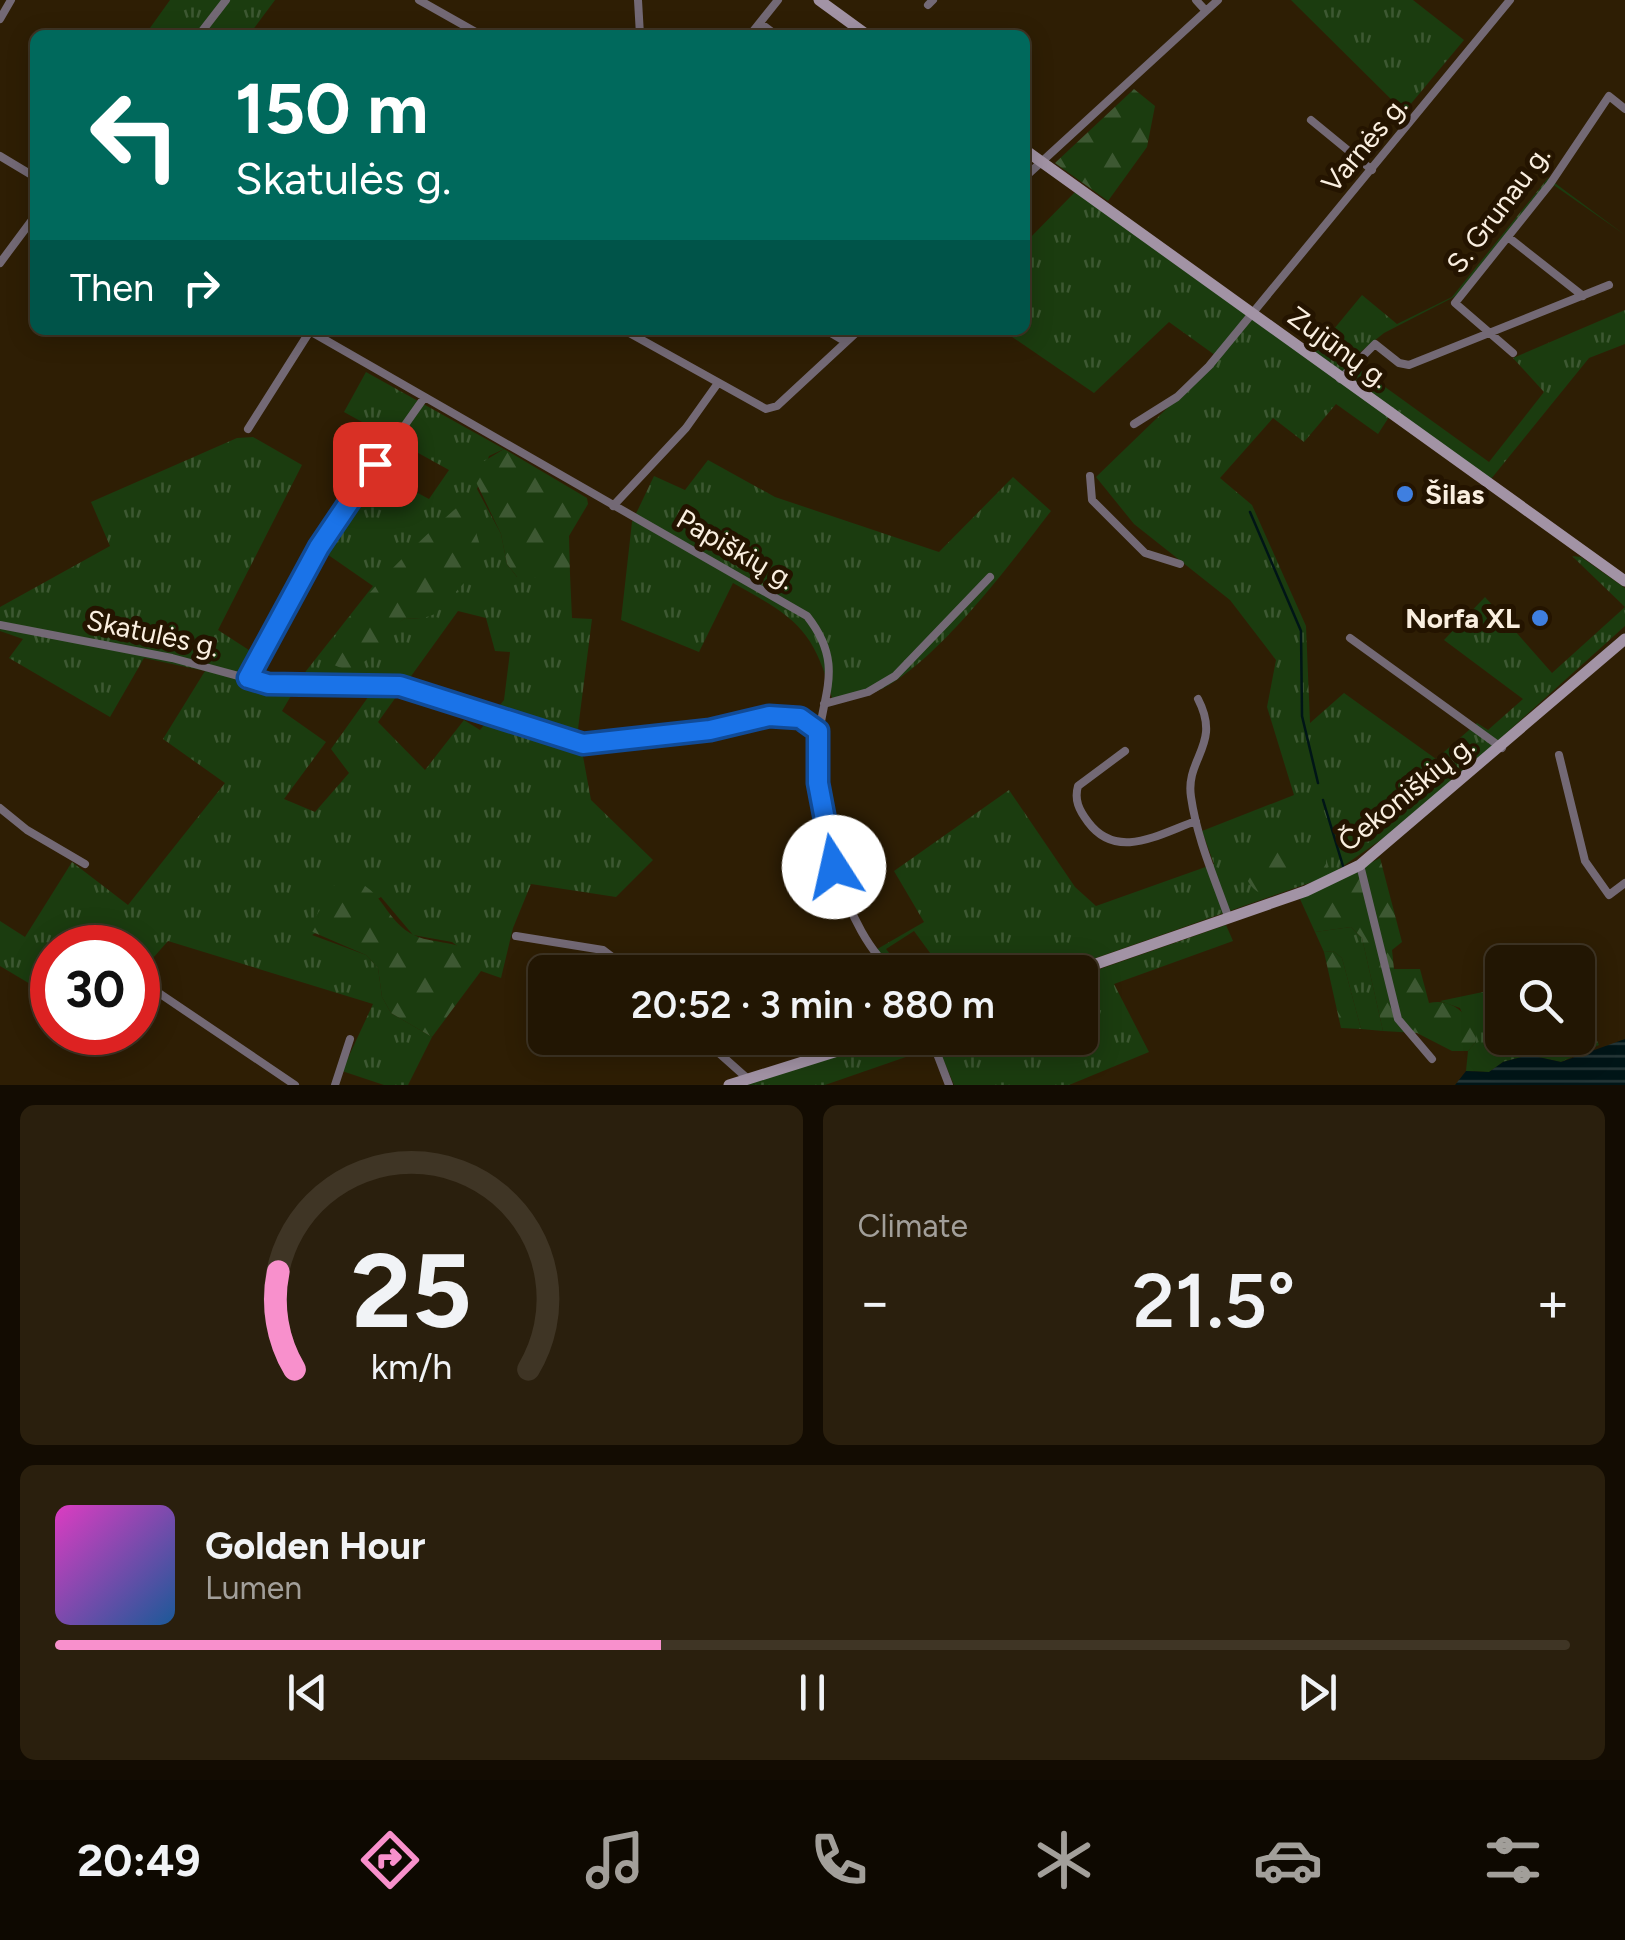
<!DOCTYPE html>
<meta charset="utf-8">
<style>
:root{--surface:#221603;--page:#2a1f0d;--text:#f1f3f6;--muted:#a29f9a;--line:#3f3525;--accent:#f890cc}
body{margin:0;font-family:Figtree,sans-serif;background:var(--page);color:var(--text);height:100vh;display:flex;flex-direction:column;font-size:38px;white-space:nowrap}
*{box-sizing:border-box;margin:0}
p{font-size:32px;color:var(--muted)}
.icon{flex:none;width:55px;height:55px;fill:none;stroke:currentColor;stroke-width:2;stroke-linecap:round;stroke-linejoin:round}
.map{position:relative;height:1085px;overflow:hidden}
.panel{display:flex;flex-direction:column;gap:20px;padding:20px;background:#130c02;flex:1}
.panel>*{flex:none}
.top-card{position:absolute;left:30px;top:30px;width:1000px;height:305px;border-radius:15px;box-shadow:0 5px 25px #0003,0 0 0 2px var(--line);background:#00695c;color:#fff;overflow:hidden}
.controls{position:absolute;left:1485px;top:945px;display:grid;gap:20px}
.controls a{display:grid;place-items:center;width:110px;height:110px;border-radius:15px;background:var(--surface);box-shadow:0 5px 25px #0003,0 0 0 2px var(--line);font-size:50px}
.speed{position:absolute;left:30px;top:925px;display:flex;gap:20px;font-size:50px;font-weight:700;text-align:center}
.speed>*{display:grid;place-content:center;width:130px;height:130px;border-radius:50%;background:var(--surface);box-shadow:0 5px 25px #0003,0 0 0 2px var(--line);line-height:1}
.speed .limit{border:15px solid #d22;background:#fff;color:#111}
.pin{position:absolute;display:grid;place-items:center;width:85px;height:85px;color:#fff;margin:-42px;border-radius:20px;box-shadow:0 5px 15px #0006}
.me{position:absolute;width:110px;margin:-55px;rotate:350deg;stroke-linejoin:round;filter:drop-shadow(0 0 8px #0008)}
.turn{display:flex;align-items:center;gap:35px;height:210px;padding:0 40px;font-size:45px}
.turn .icon{width:130px;height:130px;stroke-width:2.5}
.turn b{display:block;font-size:70px;line-height:85px}
.then{display:flex;align-items:center;height:95px;padding:0 40px;background:#0003;gap:20px;font-size:38px}
.big{font-size:75px;font-weight:600;line-height:1.1}
.panel .card{flex:1;display:flex;flex-direction:column;justify-content:center;gap:15px;min-width:0;padding:0 35px;border-radius:15px;background:var(--page)}
.panel .dial{align-items:center;gap:0}
.dial svg{height:260px;overflow:visible;fill:none;stroke:var(--line);stroke-width:7;stroke-linecap:round;text-anchor:middle}
.dial text{fill:var(--text);stroke:none}
.song{display:flex;align-items:center;gap:30px}
.cover{width:120px;height:120px;border-radius:15px;background:linear-gradient(135deg,hsl(310 70% 55%),hsl(210 70% 35%))}
.played{height:10px;border-radius:5px;background:linear-gradient(90deg,var(--accent) 40%,var(--line) 40%)}
.keys{display:flex;justify-content:space-around;direction:ltr}
.heat{display:flex;justify-content:space-between;align-items:center;font-size:55px;direction:ltr}
.panel .tiles{flex:1;display:grid;gap:20px;grid-template-columns:1fr 1fr}
.card:last-child{grid-column:span 2}
.trip{position:absolute;left:528px;top:955px;width:570px;height:100px;border-radius:15px;background:var(--surface);box-shadow:0 5px 25px #0003,0 0 0 2px var(--line);font-weight:600;line-height:100px;text-align:center}
.menu{display:flex;height:160px;justify-content:space-around;align-items:center;background:#0e0901;color:var(--muted)}
.menu .icon{width:70px;height:70px}
.menu .on{color:var(--accent)}
.menu b{font-size:45px;color:var(--text)}
.map>svg:first-child{display:block}
.grass{fill:url(#grass-tufts);fill-rule:evenodd}
.forest{fill:url(#forest-firs)}
.water{fill:url(#water-rules)}
.lines{fill:none;stroke-linecap:round;stroke-linejoin:round}
.stream{stroke:#001517;stroke-width:2.5}
.minor{stroke:#736975;stroke-width:8}
.secondary{stroke:#a293a5;stroke-width:11}
.route-casing{stroke:#114b97;stroke-width:25}
.route{stroke:#1a73e8;stroke-width:18}
.shop-dot{fill:#3f7fe0;stroke:#241400;stroke-width:4}
.labels{text-anchor:middle;dominant-baseline:central;stroke-width:10;stroke-linejoin:round;paint-order:stroke}
.street-label{font-size:28px;fill:#faefe0;stroke:#241400}
.poi-label{font-size:28px;font-weight:bold;fill:#faefe0;stroke:#241400;text-anchor:start}
</style>
<div class="map">
<svg width="1625" height="1085" viewBox="0 0 1625 1085">
<defs>
<pattern id="grass-tufts" width="24" height="20" patternUnits="userSpaceOnUse" patternTransform="scale(2.5)"><rect width="24" height="20" fill="#1b3c0f"/><path d="M3 7l-1-3M5 7V3M7 7l1-3M15 17l-1-3M17 17v-4M19 17l1-3" fill="none" stroke="#3d5832"/></pattern>
<pattern id="forest-firs" width="22" height="20" patternUnits="userSpaceOnUse" patternTransform="scale(2.5)"><rect width="22" height="20" fill="#1b3c0f"/><path d="M5 1l3.5 6h-7zM16 11l3.5 6h-7z" fill="#3d5832"/></pattern>
<pattern id="water-rules" width="6" height="5" patternUnits="userSpaceOnUse" patternTransform="scale(2.5)"><rect width="6" height="5" fill="#001517"/><path d="M0 2.5h6" fill="none" stroke="#263738"/></pattern>
</defs>
<rect width="100%" height="100%" fill="#2e1e04"/>
<path class="grass" d="M170,0H275L249,35H145Z
M1291,0H1413L1464,40L1404,112Z
M1548,178L1625,235L1548,181L1459,293L1454,297L1384,333L1349,361L1489,462L1544,392L1513,358L1625,310V344L1589,358L1491,479L1315,352L1362,295L1397,324L1452,297Z
M1075,192L1389,417L1378,434L1336,404L1304,442L1273,418L1220,478L1252,505L1306,626L1310,723L1344,693L1436,759L1477,723L1488,730L1523,699L1444,640L1485,597L1552,673L1625,607L1572,556L1581,557L1625,588V626L1412,818L1329,876L1056,972H944L914,931L886,949L904,972H879L867,955L924,922L894,871L1009,790L1075,887L1096,906L1214,864L1202,831L1294,795L1267,707L1276,660L1230,600L1134,524L1096,477L1219,358L1169,322L1094,393L1002,330H1025V243Z
M366,372L504,449L489,456L477,489L501,534L507,564L517,577L570,574L572,618L592,619L578,729L591,800L653,860L616,897L531,884L513,928L501,978L481,971V964L452,942L413,935L381,897L312,935L366,955L378,968L382,997L391,1013L432,1037L408,1085H384L342,1071L373,1004L168,941L138,975V948H52V997L0,966V921L25,937L72,862L128,905L225,783L163,739L205,671L144,658L110,717L9,658L23,639L0,631V607L110,546L91,502L237,438L253,437L302,465L218,630L252,652L258,676L299,680L373,586L324,552L375,470L429,499L449,470L344,412ZM469,509L421,619L405,618L386,633ZM458,611L486,618L495,651L510,652L504,700L480,730L464,720L425,770L378,722ZM381,679L331,749L349,773L315,812L284,799L326,742L282,711L298,684Z
M708,460L775,497L939,552L1013,477L1051,511C1013,560 923,683 863,696C854,698 842,697 832,698C814,628 794,617 733,583L699,652L621,620L632,522L654,476L685,490Z
M1226,925L1233,941L1114,984L1149,1052L1069,1085H954L938,1047L941,1038H1080V976Z
M1351,927L1362,938L1383,1031L1361,1029L1342,958L1333,951L1324,952L1315,932Z
M1502,988V1038H1578V1001L1599,1045L1561,1062L1529,1055L1503,1062L1489,1072L1466,1071L1468,1051L1475,1043L1460,1008L1440,1001Z
M893,1038H919L926,1050L825,1085H739Z"/>
<path class="forest" d="M1134,89L1155,106L1147,147L1108,201L1055,163Z
M504,449L587,498L588,504L569,536L570,574L564,577L518,578L507,564L501,534L476,482L481,463Z
M460,505L469,509L482,552L479,567L435,614L421,619L405,618C381,637 361,690 326,659C328,626 431,529 460,505Z
M1272,837L1326,858V868L1263,894C1253,891 1243,879 1246,867Z
M1380,858L1402,942L1392,950L1394,969H1420L1429,1003C1452,998 1464,1013 1478,1029L1475,1043L1468,1051H1452L1417,1033L1383,1031L1362,938L1351,927L1315,932L1300,899Z
M344,877C383,886 382,916 410,933C433,947 464,936 481,964V971L432,1037L391,1013L382,997L378,968L366,955L308,930L338,879Z
M1333,951L1342,958L1361,1029L1341,1028L1324,952Z"/>
<path class="water" d="M1625,1039V1085H1455L1466,1071L1489,1072L1503,1062L1529,1055L1561,1062Z"/>
<g class="lines">
<path class="stream" d="M1250,512L1301,631L1302,716L1318,783
M1323,800L1343,866"/>
<path class="minor" d="M419,0L481,35
M638,0L640,35
M1196,0L1206,11
M928,5L933,0
M0,19L11,0
M760,23L776,35
M199,35L226,0
M750,35L778,0
M1311,120L1372,170
M0,156L35,177
M1025,177L1218,0
M1508,237L1583,296
M0,263L35,216
M308,330L807,616C848,668 819,697 817,754C815,814 845,936 895,972
M624,330L766,409L777,406L859,330
M826,330L846,342
M1513,353L1455,303L1550,184L1609,96L1625,109
M1340,379L1375,344L1399,363L1409,365L1609,285
M1134,424L1177,397L1209,366L1510,0
M248,429L310,331
M1090,476L1092,500L1145,553L1180,564
M613,506L686,428L718,383
M0,625L172,658L268,684L400,687L583,743L710,730L769,716L800,718L818,731
M1350,638L1502,748
M247,678L319,547L424,398
M1198,699C1222,745 1185,758 1191,797C1197,839 1215,879 1229,919
M824,704L868,692L895,676L990,577
M1125,751L1078,786C1074,800 1079,810 1088,822C1117,861 1159,834 1196,821
M1559,755L1585,861L1609,895L1625,883
M0,808L27,830L85,864
M1360,865L1398,1019L1432,1059
M516,936L603,950L632,972
M150,987L295,1085
M702,1038L748,1079
M931,1038L949,1085
M335,1085L350,1039"/>
<path class="secondary" d="M819,0L867,35
M1025,150L1625,581
M1073,972L1306,891L1360,865L1625,639
M729,1085L879,1038"/>
</g>
<g class="lines">
<g class="route-casing">
<path id="route" d="M375,464L319,547L248,678L268,684L400,686L583,744L710,730L769,716L800,718L818,731V783L834,867"/>
</g>
<use href="#route" class="route"/>
</g>
<g class="shop-dot">
<circle cx="1405" cy="494" r="10"/>
<circle cx="1540" cy="618" r="10"/>
</g>
<g class="labels">
<g class="street-label">
<text transform="translate(1364 144) rotate(-50)">Varnės g.</text>
<text transform="translate(1498 209) rotate(-53)">S. Grunau g.</text>
<text transform="translate(1339 347) rotate(36)">Zujūnų g.</text>
<text transform="translate(736 549) rotate(30)">Papiškių g.</text>
<text transform="translate(153 633) rotate(12)">Skatulės g.</text>
<text transform="translate(1406 793) rotate(-39)">Čekoniškių g.</text>
</g>
<g class="poi-label">
<text x="1425" y="494">Šilas</text>
<text x="1520" y="618" text-anchor="end">Norfa XL</text>
</g>
</g>
</svg>
<div class="controls">
<a><svg class="icon" aria-label="search" viewBox="0 0 24 24"><circle cx="10" cy="10" r="6"/><path d="M15 15l6 6"/></svg></a>
</div>
<div class="speed"><div class="limit">30</div></div>
<div class="pin" style="left:375px;top:464px;background:#d93025"><svg class="icon" aria-label="arrive" viewBox="0 0 24 24"><path d="M6 21V4h12l-3 4 3 4H6"/></svg></div>
<svg class="me" style="left:834px;top:867px" viewBox="-20 -20 40 40"><circle r="19" fill="#fff"/><path d="M0-13L10 11 0 6-10 11z" fill="#1a73e8"/></svg>
<div class="trip">20:52 · 3 min · 880 m</div>
<div class="top-card">
<div class="turn"><svg class="icon" aria-label="left" viewBox="0 0 24 24"><path d="M17 20v-9H6M10 6l-5 5 5 5"/></svg><div><b>150 m</b>Skatulės g.</div></div>
<div class="then">Then<svg class="icon" aria-label="right" viewBox="0 0 24 24"><path d="M7 20v-9h11M14 6l5 5-5 5"/></svg></div>
</div>
</div>
<section class="panel">
<div class="tiles">
<div class="card dial"><svg viewBox="0 0 100 80">
<path d="M14 69A42 42 0 1 1 86 69"/>
<path d="M14 69A42 42 0 0 1 9 39" stroke="#f890cc"/>
<text x="50" y="56" font-size="32" font-weight="700">25</text>
<text x="50" y="72" font-size="11">km/h</text>
</svg></div>
<div class="card"><p>Climate</p>
<div class="heat"><a>−</a><b class="big">21.5°</b><a>+</a></div>
</div>
<div class="card">
<div class="song"><i class="cover"></i><div><b>Golden Hour</b><p>Lumen</p></div></div>
<div class="played"></div>
<div class="keys"><svg class="icon" aria-label="previous" viewBox="0 0 24 24"><path d="M18 5L8 12l10 7zM5 5v14"/></svg><svg class="icon" aria-label="pause" viewBox="0 0 24 24"><path d="M8 5v14M16 5v14"/></svg><svg class="icon" aria-label="next" viewBox="0 0 24 24"><path d="M6 5l10 7-10 7zM19 5v14"/></svg></div>
</div>
</div>
</section>
<nav class="menu">
<b>20:49</b>
<svg class="icon on" aria-label="directions" viewBox="0 0 24 24"><path d="M12 3l9 9-9 9-9-9zM9 14v-3h6M13 9l2 2-2 2"/></svg>
<svg class="icon" aria-label="music" viewBox="0 0 24 24"><path d="M9 18V5l10-2v13"/><circle cx="6" cy="18" r="3"/><circle cx="16" cy="16" r="3"/></svg>
<svg class="icon" aria-label="phone" viewBox="0 0 24 24"><path d="M5 4h4l2 5-3 2q2 4 5 5l2-3 5 2v4C11 20 4 13 5 4z"/></svg>
<svg class="icon" aria-label="climate" viewBox="0 0 24 24"><path d="M12 3v18M4 7l16 10M4 17L20 7"/></svg>
<svg class="icon" aria-label="car" viewBox="0 0 24 24"><path d="M5 17H2v-5l4-1 3-4h7l3 4 3 1v5h-3M9 17h6M6 11h13"/><circle cx="7" cy="17" r="2"/><circle cx="17" cy="17" r="2"/></svg>
<svg class="icon" aria-label="filters" viewBox="0 0 24 24"><path d="M4 7h16M4 17h16"/><circle cx="9" cy="7" r="2"/><circle cx="15" cy="17" r="2"/></svg>
</nav>
